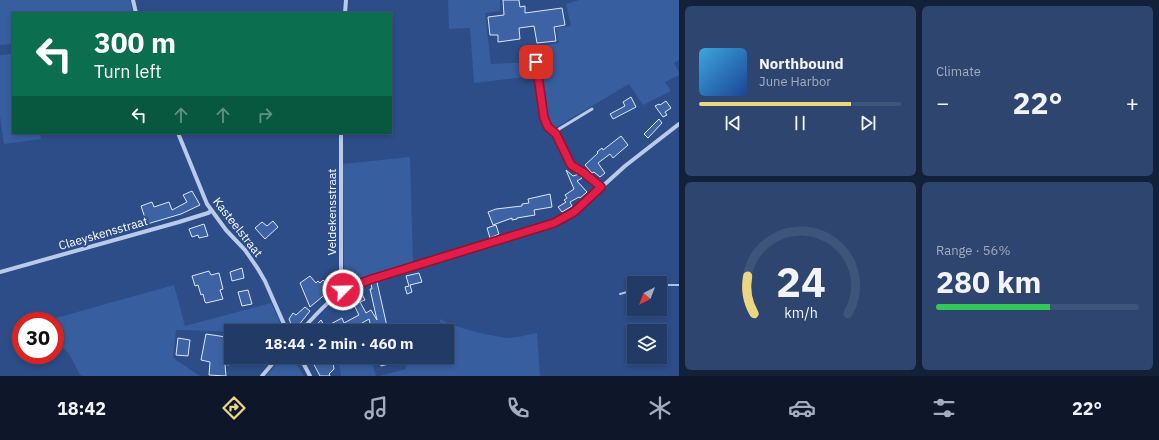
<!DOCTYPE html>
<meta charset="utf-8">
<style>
:root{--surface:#213a66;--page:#2d456f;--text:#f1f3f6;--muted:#a2adbf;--line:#3e547a;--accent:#edd681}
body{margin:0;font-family:"IBM Plex Sans",sans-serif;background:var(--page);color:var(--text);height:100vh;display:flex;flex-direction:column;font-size:15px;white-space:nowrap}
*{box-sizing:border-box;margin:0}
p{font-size:13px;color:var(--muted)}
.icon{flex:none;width:22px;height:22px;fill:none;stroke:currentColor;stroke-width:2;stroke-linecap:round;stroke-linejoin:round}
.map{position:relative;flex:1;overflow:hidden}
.drawer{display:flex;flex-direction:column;gap:6px;padding:6px;background:#122038;width:480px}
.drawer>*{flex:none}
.top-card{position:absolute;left:12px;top:12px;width:380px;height:122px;border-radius:0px;box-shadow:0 2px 6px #0003,0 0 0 1px var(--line);background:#0b6e4f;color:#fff;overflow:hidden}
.needle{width:26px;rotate:222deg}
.tools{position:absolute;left:627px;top:276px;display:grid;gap:8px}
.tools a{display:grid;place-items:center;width:40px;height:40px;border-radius:0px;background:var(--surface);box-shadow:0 2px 6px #0003,0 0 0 1px var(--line);font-size:20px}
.speed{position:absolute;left:12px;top:312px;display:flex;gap:8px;font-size:20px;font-weight:700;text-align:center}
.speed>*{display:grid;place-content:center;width:52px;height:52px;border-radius:50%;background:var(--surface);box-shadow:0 2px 6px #0003,0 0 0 1px var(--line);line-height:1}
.speed .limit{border:6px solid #d22;background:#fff;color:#111}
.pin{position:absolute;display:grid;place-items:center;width:34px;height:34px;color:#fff;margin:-17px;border-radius:8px;box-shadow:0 2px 6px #0006}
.me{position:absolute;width:44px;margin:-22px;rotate:67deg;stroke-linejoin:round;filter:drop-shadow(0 0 3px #0008)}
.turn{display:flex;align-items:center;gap:14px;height:84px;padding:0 16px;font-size:18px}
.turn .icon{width:52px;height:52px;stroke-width:2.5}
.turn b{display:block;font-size:28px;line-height:34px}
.lanes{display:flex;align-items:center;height:38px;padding:0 16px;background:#0003;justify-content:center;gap:20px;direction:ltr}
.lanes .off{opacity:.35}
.big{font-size:30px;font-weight:700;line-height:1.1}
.drawer .tile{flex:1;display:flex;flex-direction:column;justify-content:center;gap:6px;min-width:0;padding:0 14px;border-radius:6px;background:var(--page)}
.drawer .dial{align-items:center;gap:0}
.dial svg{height:104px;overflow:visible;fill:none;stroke:var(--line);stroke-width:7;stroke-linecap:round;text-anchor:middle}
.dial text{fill:var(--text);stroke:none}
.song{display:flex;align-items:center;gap:12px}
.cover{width:48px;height:48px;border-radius:6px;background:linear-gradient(135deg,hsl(200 70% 55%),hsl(220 70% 35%))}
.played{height:4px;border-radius:2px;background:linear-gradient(90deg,var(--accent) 75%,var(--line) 75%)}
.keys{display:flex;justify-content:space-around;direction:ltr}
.heat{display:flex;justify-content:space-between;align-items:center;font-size:22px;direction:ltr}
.charge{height:6px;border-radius:3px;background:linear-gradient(90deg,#34c759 56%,var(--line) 0)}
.drawer .tiles{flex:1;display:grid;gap:6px;grid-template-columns:repeat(2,1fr)}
.trip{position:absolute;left:224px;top:324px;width:230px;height:40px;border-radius:0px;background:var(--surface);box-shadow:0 2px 6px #0003,0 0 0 1px var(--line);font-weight:700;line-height:40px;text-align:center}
.menu{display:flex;height:64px;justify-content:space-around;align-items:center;background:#0d1729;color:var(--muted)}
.menu .icon{width:28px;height:28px}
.menu .active{color:var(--accent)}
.menu b{font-size:18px;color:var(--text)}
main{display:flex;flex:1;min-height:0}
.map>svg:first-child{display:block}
.green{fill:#375e9f}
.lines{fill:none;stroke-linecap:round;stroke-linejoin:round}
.stream{stroke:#aec5e8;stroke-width:2}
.building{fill:#3d63a4;stroke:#dce6f7}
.lane{stroke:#b9cbe8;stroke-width:3}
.street{stroke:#b9cbe8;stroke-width:4}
.route-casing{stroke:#92132f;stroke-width:10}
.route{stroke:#e11d48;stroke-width:7}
.labels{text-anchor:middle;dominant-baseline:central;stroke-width:4;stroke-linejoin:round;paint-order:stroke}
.street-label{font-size:12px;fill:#fff;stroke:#2c4d88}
</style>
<main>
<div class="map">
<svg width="679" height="376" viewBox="0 0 679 376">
<rect width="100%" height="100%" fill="#2c4d88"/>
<path class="green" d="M0,0H130L133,13H13V44L0,45Z
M448,0H500V11L485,13L491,64L533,62L535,76L474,83L470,28L449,29Z
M579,0H679V60L674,63L679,72V75L665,82L671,91L643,105L629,84L553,129L547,121L544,112L537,47L559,43L556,28L571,26L566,4Z
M13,54V133H40L41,139L4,144L0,116V55Z
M410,157L413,263L346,284L344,280L343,164Z
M174,285L185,326L271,303L284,331H231V333L216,331L176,330L173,358L200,376H83L80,375L69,354L55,338V321H45Z
M440,319C452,327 494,337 509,338C518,338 528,334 537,333L540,376H379L406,369L405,357H447V331H434L441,330Z
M283,357H292L304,376H266Z
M338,357H370L376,376H341Z"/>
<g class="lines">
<path class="stream" d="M660,285H679
M620,294L634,290"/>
</g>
<path class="building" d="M503,0H519L520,7L525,6V13L562,8L565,25L554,27L556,41L537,43L534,26L519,28L520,39L498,42V35H490L488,17L504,15Z
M631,97L636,107L613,119L610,114L625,106L623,102Z
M666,101L671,108L665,112L667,115L663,117L655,106L659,104L660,105Z
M659,119L662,123L648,138L644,134Z
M621,136L628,145L613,158L610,154L598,163L605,173L600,177L594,172L592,173L585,165L598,153L597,152L602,148L603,150Z
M566,170L573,176L579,174H580L582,178L577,181L587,192L580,198L579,197L570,202L572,206L562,212L558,207L566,202L564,200L567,198L565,195L574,189Z
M192,191L200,205L181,214L147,224L141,206L152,202L154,207L169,202L172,210L187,202L183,195Z
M550,194L552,207L534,210L535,215L517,218V219L512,220V218L493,225L488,212L496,209L522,206V204L529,203L528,199Z
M273,221L278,227L265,239L255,228L262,222L267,226Z
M204,224L208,236L199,238L198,235L192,237L189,229Z
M496,225L499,234L490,238L487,228Z
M242,268L244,278L232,281L230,272Z
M209,271L211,275L219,273L223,289L220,290L223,299L206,303L205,302L203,294L201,295L198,285L195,286L192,276Z
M419,273L422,282L410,285L412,292L407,294L405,287L409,286L406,276Z
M310,276L316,283L318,281L320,283L323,280L326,283L329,280L334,287L310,307L300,283Z
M377,282L388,331H372L369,319L357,326L359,331H348L346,327L339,331H311L321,320L325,327L342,318L344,323L359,315L353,303L357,301L353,294L360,290L365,300L360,302L366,313L371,310L377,320L370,289H372L371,283Z
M248,290L252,304L242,306L238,292Z
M305,307L310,311L294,331L289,319L293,313L296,315Z
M228,327H231V356L229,365L225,364L226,376L209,375L210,362L201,360L206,334L226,337Z
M178,338L190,340L188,356L176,355Z
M310,357H335L336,363H333L334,369L329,374L330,376H320Z
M379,357H395L396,362L381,366Z"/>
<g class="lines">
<path class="lane" d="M536,62L543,118L548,127L556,134L571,165L584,173L601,187
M556,134L559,129L592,109"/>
<path class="street" d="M133,0L136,13
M345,13L346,0
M178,133L207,204L226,230L245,250L258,269L265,281L287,331
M341,133V279L343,290
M0,272L179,222L208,213L211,211
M301,331C318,312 333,295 356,284L554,223L574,212L625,166L679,124
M300,357L310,376
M262,376L278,357"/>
</g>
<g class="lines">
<g class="route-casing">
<path id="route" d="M343,290L372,279L554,223L574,212L601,187L584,173L571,165L556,134L548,127L544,118L536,62"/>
</g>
<use href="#route" class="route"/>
</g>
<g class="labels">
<g class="street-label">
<text transform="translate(331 212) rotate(-90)">Veldekensstraat</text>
<text transform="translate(238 227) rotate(52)">Kasteelstraat</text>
<text transform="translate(103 233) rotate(-16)">Claeyskensstraat</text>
</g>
</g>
</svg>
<div class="tools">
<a><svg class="needle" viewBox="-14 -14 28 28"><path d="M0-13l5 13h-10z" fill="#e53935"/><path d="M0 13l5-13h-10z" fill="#a2adbf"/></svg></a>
<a><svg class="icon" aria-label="layers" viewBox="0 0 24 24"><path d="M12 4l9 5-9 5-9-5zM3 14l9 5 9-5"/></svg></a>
</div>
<div class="speed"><div class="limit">30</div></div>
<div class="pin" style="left:536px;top:62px;background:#d93025"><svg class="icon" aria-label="arrive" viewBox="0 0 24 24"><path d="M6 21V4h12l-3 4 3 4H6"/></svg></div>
<svg class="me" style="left:343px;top:290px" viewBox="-20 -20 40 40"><circle r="17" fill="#e11d48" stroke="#fff" stroke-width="3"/><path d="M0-11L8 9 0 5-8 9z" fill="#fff"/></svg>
<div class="trip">18:44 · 2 min · 460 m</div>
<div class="top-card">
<div class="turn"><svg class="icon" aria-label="left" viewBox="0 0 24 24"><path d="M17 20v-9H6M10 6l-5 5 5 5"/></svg><div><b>300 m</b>Turn left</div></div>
<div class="lanes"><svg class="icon" aria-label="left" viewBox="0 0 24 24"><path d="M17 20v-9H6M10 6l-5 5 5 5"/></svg><svg class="icon off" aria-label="ahead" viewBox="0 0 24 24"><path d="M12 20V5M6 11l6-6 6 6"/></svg><svg class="icon off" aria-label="ahead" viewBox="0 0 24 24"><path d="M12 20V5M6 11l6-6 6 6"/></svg><svg class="icon off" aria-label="right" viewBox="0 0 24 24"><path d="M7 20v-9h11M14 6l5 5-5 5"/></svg></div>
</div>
</div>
<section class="drawer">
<div class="tiles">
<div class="tile">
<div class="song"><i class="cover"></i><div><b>Northbound</b><p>June Harbor</p></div></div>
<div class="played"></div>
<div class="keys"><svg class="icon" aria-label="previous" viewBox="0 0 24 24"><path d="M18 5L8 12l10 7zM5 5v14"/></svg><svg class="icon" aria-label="pause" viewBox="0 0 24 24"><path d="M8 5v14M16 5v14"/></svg><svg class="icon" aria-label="next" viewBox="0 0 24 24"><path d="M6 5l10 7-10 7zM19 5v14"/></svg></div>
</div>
<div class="tile"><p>Climate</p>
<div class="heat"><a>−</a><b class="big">22°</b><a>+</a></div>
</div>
<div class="tile dial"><svg viewBox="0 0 100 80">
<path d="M14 69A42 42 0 1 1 86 69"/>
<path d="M14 69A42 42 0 0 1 9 40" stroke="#edd681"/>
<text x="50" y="56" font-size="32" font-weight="700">24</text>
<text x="50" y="72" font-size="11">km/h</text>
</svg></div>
<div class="tile"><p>Range · 56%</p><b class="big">280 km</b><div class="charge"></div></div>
</div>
</section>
</main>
<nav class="menu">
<b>18:42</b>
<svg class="icon active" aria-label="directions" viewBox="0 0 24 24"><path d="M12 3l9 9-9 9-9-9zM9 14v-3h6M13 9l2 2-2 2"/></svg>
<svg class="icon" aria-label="music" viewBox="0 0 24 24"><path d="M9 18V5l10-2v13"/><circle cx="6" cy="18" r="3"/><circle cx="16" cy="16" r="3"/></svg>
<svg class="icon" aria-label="phone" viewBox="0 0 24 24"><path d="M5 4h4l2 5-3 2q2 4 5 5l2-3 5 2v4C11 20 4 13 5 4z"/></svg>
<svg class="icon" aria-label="climate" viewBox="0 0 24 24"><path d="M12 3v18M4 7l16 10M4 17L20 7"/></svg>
<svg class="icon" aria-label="car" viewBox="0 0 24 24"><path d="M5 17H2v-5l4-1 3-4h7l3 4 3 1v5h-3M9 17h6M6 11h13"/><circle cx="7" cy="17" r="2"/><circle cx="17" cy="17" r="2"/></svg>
<svg class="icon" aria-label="filters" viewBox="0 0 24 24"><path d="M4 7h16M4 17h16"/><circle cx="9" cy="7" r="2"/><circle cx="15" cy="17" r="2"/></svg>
<b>22°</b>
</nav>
